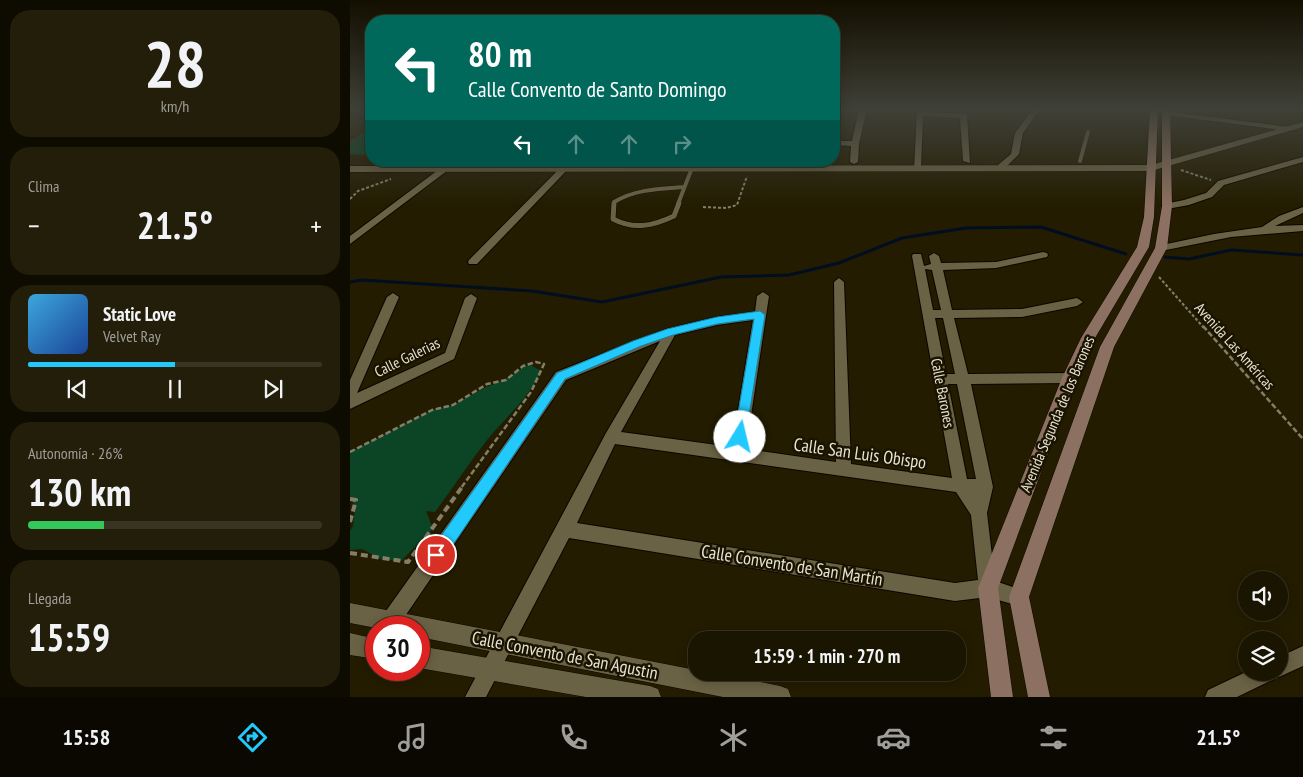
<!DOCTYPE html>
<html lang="es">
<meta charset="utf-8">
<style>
:root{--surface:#1a1500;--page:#231e0a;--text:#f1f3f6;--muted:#9f9f99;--line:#383422;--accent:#22c9fd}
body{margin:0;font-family:"PT Sans Narrow",sans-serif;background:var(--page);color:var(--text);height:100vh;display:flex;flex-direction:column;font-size:19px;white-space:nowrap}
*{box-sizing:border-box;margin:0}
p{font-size:16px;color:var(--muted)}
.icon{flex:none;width:28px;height:28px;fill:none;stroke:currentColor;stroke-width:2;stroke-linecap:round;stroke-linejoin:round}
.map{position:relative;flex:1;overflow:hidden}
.side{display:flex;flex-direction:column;gap:10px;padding:10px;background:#0e0c00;width:350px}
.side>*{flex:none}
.guide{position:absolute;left:15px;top:15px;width:475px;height:152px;border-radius:20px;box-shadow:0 2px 12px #0003,0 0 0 1px var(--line);background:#00695c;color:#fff;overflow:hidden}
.tools{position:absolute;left:888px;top:571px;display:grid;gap:10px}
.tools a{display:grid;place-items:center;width:50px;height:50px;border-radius:50%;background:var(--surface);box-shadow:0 2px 12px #0003,0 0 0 1px var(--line);font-size:25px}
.speed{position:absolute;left:15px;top:616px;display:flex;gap:10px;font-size:25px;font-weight:700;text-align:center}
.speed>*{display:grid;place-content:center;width:65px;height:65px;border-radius:50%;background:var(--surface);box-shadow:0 2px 12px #0003,0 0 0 1px var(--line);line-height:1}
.speed .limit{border:8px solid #d22;background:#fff;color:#111}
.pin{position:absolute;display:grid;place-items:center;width:42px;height:42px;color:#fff;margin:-21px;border:2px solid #fff;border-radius:50%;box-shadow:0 1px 5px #0007}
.me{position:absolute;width:55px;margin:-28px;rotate:9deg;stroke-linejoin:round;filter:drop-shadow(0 0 4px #0008)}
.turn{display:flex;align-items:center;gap:18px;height:105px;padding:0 20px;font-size:22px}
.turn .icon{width:65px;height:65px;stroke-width:2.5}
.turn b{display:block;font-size:35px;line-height:42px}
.lanes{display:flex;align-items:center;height:48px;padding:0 20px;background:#0003;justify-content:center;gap:25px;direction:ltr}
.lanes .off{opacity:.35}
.big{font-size:38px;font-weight:800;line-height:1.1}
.side .widget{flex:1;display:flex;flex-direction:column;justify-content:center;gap:8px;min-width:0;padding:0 18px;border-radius:20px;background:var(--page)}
.side .dial{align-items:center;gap:0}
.dial b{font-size:65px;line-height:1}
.song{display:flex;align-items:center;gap:15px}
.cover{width:60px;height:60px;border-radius:8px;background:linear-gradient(135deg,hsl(200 70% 55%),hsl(220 70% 35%))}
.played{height:5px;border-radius:2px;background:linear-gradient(90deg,var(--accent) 50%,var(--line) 50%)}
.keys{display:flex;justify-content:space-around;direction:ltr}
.heat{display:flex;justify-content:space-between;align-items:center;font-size:28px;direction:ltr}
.charge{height:8px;border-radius:4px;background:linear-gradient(90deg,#34c759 26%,var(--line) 0)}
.trip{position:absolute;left:338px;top:631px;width:278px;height:50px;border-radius:20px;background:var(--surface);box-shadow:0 2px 12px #0003,0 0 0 1px var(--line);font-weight:800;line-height:50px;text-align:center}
.tab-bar{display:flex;height:80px;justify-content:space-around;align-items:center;background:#0a0800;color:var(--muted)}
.tab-bar .icon{width:35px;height:35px}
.tab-bar .current{color:var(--accent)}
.tab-bar b{font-size:22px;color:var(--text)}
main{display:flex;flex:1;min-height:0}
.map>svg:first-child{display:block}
.green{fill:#0c4526}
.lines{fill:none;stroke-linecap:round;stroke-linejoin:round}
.stream{stroke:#000e1f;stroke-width:3}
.service-far1-casing{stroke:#0d0600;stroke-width:4.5}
.service-casing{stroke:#0d0600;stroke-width:6}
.minor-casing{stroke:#0d0600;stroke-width:2}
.tertiary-casing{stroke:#0d0600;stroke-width:1}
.secondary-casing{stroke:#0d0600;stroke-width:1}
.path-far2{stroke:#847e68;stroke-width:2;stroke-dasharray:3 2;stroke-linecap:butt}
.path-far1{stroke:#847e68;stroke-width:2.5;stroke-dasharray:5.5 2.5;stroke-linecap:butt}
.path{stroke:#847e68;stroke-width:4;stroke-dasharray:7 4;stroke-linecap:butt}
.service-far1{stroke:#6a6244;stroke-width:4}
.service{stroke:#6a6244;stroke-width:5}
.minor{fill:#6a6244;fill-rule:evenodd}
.tertiary{fill:#6a6244;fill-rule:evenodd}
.secondary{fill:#8c7061;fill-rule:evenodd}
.route{fill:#22c9fd;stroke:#1683a4}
.labels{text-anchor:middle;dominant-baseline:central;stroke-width:5;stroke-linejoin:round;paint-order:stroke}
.street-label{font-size:15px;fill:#e7e3d2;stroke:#1a1300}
.near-street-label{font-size:18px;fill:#e7e3d2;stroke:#1a1300}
</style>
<main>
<section class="side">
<div class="widget dial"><b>28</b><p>km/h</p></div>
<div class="widget"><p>Clima</p>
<div class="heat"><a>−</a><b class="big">21.5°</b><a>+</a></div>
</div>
<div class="widget">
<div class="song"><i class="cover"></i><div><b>Static Love</b><p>Velvet Ray</p></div></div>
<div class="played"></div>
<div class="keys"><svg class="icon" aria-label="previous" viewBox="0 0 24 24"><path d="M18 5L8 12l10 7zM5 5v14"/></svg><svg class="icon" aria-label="pause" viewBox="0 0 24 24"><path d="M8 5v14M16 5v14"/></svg><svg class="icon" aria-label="next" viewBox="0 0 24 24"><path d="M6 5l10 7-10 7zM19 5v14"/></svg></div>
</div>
<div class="widget"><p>Autonomía · 26%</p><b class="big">130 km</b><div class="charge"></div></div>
<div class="widget"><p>Llegada</p><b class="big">15:59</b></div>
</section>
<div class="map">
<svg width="953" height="697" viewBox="0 0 953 697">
<rect width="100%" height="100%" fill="#231c00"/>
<path class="green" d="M21,128V150L13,155L0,154V141Z
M179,364L191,371C177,401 156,416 137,440C119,463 103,488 85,512L76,511L83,529L51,561L31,559L12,549L0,550V531L3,526L5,506L0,498V452L82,410L103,405L134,388L152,381Z"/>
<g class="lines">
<path class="stream" d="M815,257L839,259L881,250L953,255
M0,282L12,280L182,291L252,302L371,277L439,275L489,263L552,238L616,228L691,227L776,254"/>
<g class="service-far1-casing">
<path id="service-far1" d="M730,161L738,132
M264,204V202C286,189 309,189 334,187
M328,204L342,168"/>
</g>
<g class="service-casing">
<path id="service" d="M264,203L263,219C284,230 303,226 324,216L329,203"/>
</g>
<g class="minor-casing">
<path id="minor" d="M509,109H517L509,144L508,162L504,164L500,162L501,146L484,145V141H502Z
M567,109H573V112L617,114L620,163L613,161L610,118L573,116L571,168L564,170Z
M683,109H690L673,133L669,154L654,169H648V165L661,154L665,133Z
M813,111L940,127L944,129L940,131L816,115L812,113Z
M953,157V162L874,185L862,197L839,205L817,209L812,206L814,204L834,200L856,193L868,181Z
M100,161H110L0,244V236Z
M172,161L167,164L163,162V161Z
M226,161L221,164L217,162V161Z
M212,166L219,168L127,264H119L118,262L119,260Z
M953,207V213L925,226L953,225V231L881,237L811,251L806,248L807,246L864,234L912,227L929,216Z
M693,252L697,253L698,255L697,257L646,268L593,270L602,310L672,309L727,298L733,302L727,306L672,317L604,318L618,374L719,373L724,374L726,378L724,382L719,383L621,384L643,487L637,513L645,581L675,591L678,597L675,603L669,606L638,597L605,601L219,538L136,697H115L256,433L310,341L216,380L47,628H30L31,618L206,372L317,329L367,317L405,312L407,296L413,292L419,296L396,449L486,462L484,282L489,278L494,282L501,464L602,478L562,256L563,254H571L574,266L581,264L579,256L584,253L589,256L591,263L646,262ZM575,269L582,270L591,310H583ZM585,318H593L605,374H596ZM403,320L382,447L271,432L325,335L367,325ZM598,384H607L626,479H617ZM265,444L606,492L621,515L628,580L605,583L227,523Z
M43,293L49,297L7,393L95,353L115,298L121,294L127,298L104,359L0,409V380L37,297Z
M953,646V666L929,677L925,675L924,679L887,697H855L858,690L896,672H929V657Z"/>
</g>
<g class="tertiary-casing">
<path id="tertiary" d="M953,122V127L801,171L0,172V166L801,165Z
M0,603L346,670V672H361L430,686L438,689L441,697H373L69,637V628H26L0,623Z
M0,633L26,639V659L0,655Z
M69,646L300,686L308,689L311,697H236L69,668Z"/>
</g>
<g class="secondary-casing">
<path id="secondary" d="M800,109H808L804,217L799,247L745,338L726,378L648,588L663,697H641L628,588L712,378L731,338L787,247L794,217Z
M812,109H820L822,206L817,248L764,347L679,597L700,697H678L659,597L750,347L805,248L812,206Z"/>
</g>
<path class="path-far2" d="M831,170L861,180
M0,199L8,191L41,179
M353,207L376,208L387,205L397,176
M809,277L854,328"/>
<path class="path-far1" d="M853,326L953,439
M0,452L82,410L103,405L137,384L156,380L173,366L186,362L194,364L181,392L111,488"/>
<path class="path" d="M0,499L6,500L0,522
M0,553L58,562L112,487"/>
<use href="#service-far1" class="service-far1"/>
<use href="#service" class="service"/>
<use href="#minor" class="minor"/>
<use href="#tertiary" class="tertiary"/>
<use href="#secondary" class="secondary"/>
</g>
<linearGradient id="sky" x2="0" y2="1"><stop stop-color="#130f00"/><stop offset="0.53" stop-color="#3f4037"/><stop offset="1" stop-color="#3f4037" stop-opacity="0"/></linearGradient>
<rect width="953" height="206" fill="url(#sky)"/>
<path class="route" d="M410,311L415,315L395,441L390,442L386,441L384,437L404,319L367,324L323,335L291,346L215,379L92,561L86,563L81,561L79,555L81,550L207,373L283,341L317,329L367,317Z"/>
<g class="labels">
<g class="street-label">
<text transform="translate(885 346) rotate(48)">Avenida Las Américas</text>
<text transform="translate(57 357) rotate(-26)">Calle Galerias</text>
<text transform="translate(593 393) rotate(79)">Calle Barones</text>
<text transform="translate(707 414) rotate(-67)">Avenida Segunda de los Barones</text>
</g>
<g class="near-street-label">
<text transform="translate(510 453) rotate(8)">Calle San Luis Obispo</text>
<text transform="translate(442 565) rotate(9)">Calle Convento de San Martín</text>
<text transform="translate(215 655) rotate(11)">Calle Convento de San Agustin</text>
</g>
</g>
</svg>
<div class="tools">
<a><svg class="icon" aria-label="sound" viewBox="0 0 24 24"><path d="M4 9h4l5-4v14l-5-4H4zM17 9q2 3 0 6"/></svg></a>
<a><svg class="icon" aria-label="layers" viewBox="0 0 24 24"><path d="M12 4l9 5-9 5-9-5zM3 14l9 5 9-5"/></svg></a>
</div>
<div class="speed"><div class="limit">30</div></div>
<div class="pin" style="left:86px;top:555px;background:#d93025"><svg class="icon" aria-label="arrive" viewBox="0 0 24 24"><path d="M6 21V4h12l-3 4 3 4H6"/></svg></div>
<svg class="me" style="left:390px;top:437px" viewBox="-20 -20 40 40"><circle r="19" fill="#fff"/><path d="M0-13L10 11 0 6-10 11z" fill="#22c9fd"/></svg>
<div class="trip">15:59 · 1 min · 270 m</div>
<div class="guide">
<div class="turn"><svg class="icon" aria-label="left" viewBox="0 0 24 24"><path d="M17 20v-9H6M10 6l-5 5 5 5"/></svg><div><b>80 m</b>Calle Convento de Santo Domingo</div></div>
<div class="lanes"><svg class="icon" aria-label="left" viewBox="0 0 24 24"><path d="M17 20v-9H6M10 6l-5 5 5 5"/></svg><svg class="icon off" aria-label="ahead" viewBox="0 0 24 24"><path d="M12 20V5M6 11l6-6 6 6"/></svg><svg class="icon off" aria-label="ahead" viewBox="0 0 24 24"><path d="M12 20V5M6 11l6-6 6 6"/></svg><svg class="icon off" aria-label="right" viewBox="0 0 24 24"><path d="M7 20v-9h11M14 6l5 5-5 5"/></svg></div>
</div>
</div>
</main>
<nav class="tab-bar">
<b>15:58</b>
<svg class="icon current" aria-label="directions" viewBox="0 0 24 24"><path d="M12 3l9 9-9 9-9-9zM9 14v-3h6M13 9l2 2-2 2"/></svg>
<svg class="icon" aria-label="music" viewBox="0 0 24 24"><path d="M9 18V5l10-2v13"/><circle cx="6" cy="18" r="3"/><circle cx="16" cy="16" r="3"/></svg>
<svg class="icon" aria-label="phone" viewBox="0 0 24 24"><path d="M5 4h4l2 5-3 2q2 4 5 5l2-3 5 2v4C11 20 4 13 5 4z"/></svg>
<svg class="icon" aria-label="climate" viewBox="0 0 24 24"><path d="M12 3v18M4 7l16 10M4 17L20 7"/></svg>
<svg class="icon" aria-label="car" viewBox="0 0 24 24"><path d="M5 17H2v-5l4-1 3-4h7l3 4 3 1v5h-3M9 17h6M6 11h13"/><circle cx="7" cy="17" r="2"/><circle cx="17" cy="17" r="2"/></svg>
<svg class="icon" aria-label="filters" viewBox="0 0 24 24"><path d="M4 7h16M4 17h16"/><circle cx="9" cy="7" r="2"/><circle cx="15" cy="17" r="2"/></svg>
<b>21.5°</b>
</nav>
